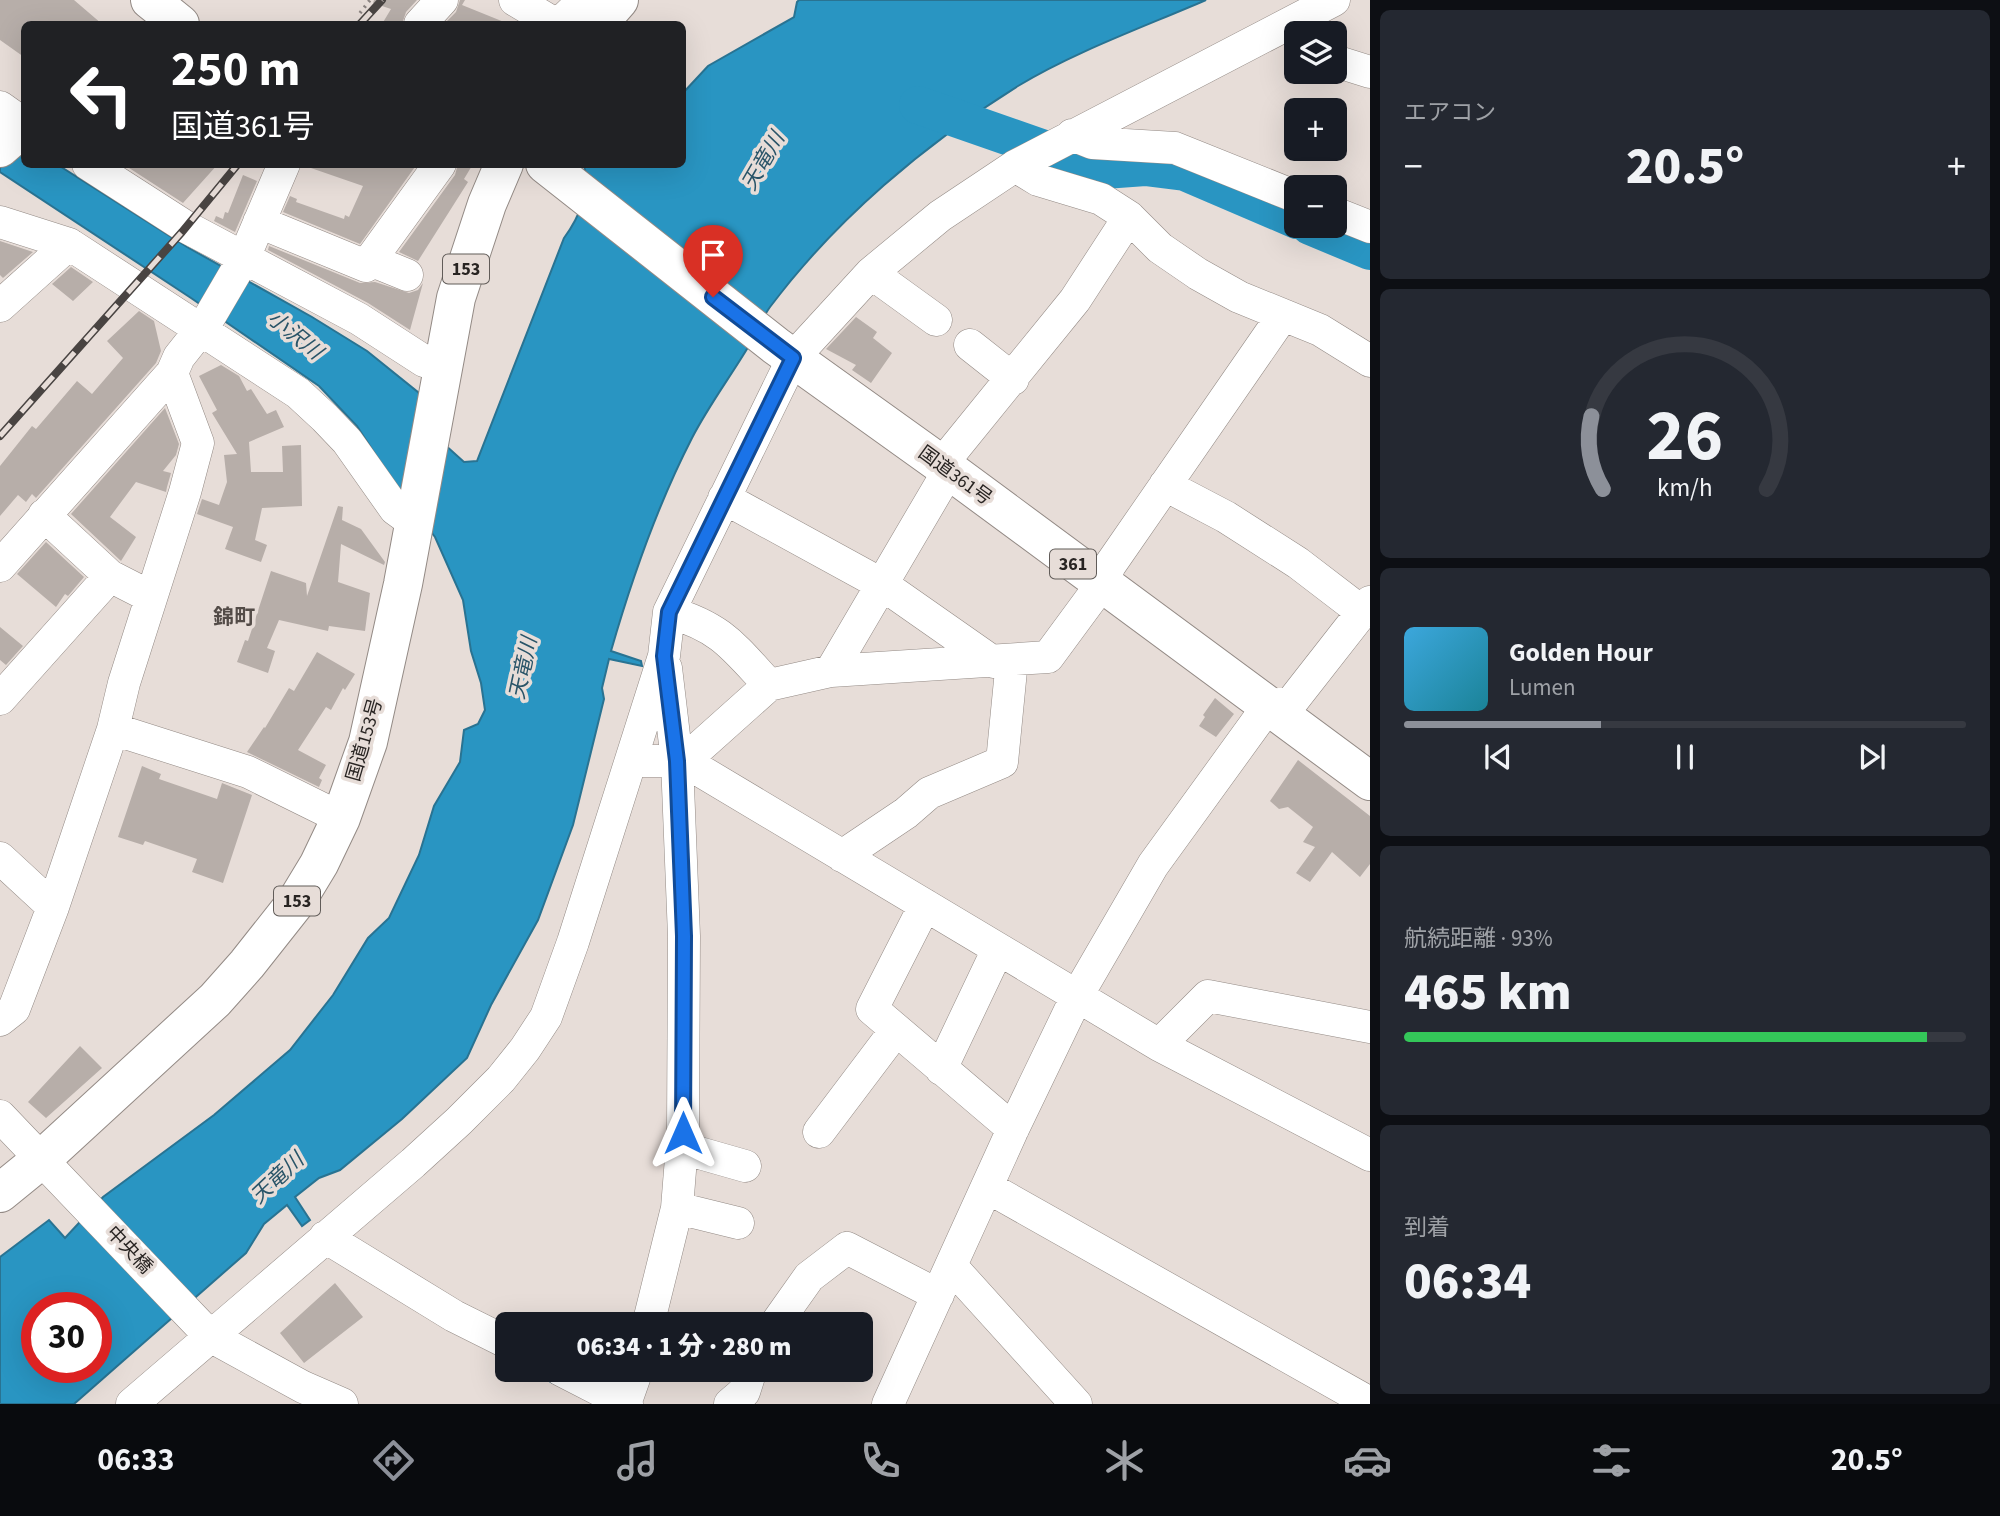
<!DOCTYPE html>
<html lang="ja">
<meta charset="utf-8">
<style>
:root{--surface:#171b24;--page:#242831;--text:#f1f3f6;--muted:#9ea1a6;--line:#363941;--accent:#8c9099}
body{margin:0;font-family:"Source Sans 3","Noto Sans JP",sans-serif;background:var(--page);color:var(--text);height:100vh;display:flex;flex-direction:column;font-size:26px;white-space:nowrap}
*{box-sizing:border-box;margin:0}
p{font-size:23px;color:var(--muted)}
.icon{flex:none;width:38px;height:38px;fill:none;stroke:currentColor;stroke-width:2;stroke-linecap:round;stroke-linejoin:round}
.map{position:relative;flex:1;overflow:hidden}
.panel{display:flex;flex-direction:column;gap:10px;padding:10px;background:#0d0f14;width:630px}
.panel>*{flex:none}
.banner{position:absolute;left:21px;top:21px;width:665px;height:147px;border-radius:10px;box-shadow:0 7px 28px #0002;background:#202124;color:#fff;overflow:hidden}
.tools{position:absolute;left:1284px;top:21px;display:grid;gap:14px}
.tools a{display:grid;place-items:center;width:63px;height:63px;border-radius:10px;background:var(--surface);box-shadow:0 7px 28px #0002;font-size:35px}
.speed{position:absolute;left:21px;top:1292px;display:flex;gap:14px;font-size:35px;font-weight:700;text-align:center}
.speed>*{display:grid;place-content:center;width:91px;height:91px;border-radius:50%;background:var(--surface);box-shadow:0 7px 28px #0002;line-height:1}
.speed .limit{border:10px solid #d22;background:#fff;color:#111}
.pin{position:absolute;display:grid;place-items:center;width:60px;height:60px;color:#fff;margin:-72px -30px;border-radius:50% 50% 50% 0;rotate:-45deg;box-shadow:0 0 7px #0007}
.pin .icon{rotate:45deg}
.me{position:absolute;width:77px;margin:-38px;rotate:0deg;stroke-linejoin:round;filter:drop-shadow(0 0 5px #0008)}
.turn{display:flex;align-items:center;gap:24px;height:147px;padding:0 35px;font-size:32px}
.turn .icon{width:91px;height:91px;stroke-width:2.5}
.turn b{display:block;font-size:49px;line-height:60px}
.big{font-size:52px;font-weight:800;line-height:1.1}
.panel .tile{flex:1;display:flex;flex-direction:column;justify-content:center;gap:10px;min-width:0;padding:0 24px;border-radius:10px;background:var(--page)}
.panel .dial{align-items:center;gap:0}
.dial svg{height:182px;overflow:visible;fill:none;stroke:var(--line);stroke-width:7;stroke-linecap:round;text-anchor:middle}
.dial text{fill:var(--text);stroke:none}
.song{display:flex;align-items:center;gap:21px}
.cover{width:84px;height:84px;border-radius:10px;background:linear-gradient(135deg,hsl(200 70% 55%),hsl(190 70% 35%))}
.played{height:7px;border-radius:4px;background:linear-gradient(90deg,var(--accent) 35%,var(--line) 35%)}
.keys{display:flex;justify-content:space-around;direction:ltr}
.heat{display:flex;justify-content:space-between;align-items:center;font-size:38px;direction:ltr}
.charge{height:10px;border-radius:5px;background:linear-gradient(90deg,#34c759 93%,var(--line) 0)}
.trip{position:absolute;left:495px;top:1312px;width:378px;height:70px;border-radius:10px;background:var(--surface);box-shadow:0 7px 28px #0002;font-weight:800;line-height:70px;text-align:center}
.tabs{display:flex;height:112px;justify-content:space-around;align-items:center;background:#090b0e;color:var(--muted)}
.tabs .icon{width:49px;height:49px}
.tabs .selected{color:var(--accent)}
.tabs b{font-size:32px;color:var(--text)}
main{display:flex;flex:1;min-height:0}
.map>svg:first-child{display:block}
.water{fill:#2995c2;stroke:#297392;stroke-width:2;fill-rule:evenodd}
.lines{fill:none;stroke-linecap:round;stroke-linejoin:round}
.stream{stroke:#297392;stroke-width:6}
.river{stroke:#2995c2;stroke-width:38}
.building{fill:#b7aea9}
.minor-casing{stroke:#938a85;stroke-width:33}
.major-casing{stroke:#938a85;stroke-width:40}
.highway-casing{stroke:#938a85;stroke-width:40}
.path{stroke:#89827f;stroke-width:3.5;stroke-dasharray:2 5;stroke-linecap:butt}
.minor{stroke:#fff;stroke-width:32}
.major{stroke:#fff;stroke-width:38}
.highway{stroke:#fff;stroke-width:38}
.rail-casing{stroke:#494442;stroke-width:8}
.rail{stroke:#e7ddd8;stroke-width:5;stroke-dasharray:16;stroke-linecap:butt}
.route-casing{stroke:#114b97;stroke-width:18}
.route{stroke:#1a73e8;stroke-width:12}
.labels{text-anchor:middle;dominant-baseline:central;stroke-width:7;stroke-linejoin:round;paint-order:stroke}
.shield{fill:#e7ddd8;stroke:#615c59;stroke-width:2}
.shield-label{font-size:18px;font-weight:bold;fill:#282422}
.street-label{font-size:19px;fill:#282422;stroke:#e7ddd8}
.water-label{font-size:21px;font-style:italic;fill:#295468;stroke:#e7ddd8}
.neighbourhood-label{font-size:21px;font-weight:bold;fill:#534b47;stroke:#e7ddd8}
</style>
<main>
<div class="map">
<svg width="1370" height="1404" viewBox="0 0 1370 1404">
<rect width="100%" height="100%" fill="#e7ddd8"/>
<path class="water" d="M799,0H1206C1146,26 1074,52 1018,86C925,144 836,219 770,307C762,318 757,332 750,344C731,376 709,405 692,438C657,506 632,578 611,651L641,661L642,666L609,659L602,688L604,699L573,825L538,920L491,1005L467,1058L402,1119L340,1170L319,1178L295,1197L310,1220L302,1226L287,1205L264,1224L246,1253L74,1404H0V1257L49,1220L65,1238L103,1197L214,1115L290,1050L333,995L368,938L389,918L419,855L434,806L460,762L464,730L478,724L485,710L481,683L471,651L463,600L435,537L395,485L357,426L319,386L191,298L0,172V129L24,144V164L58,165L187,247L312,317L367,351L419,393L444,444L464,462L477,461L564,238C579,218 591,190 584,165L682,164L683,93L708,66L794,17L797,2ZM37,1307H96V1367H37Z"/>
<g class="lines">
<path class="stream" d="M534,1370L553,1381"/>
<path class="river" d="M918,105L1104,170L1145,167L1185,172L1297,220
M1310,226L1370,251"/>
</g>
<path class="building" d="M0,0H74L102,24H24V57L0,40Z
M374,0H417L406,12L402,24H382L391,9L373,3Z
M460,0H465L462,5L509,24H444L456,12Z
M123,164H218L183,203Z
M308,164H417L360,244L283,212L290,196L297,199L296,202L344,219L345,215L349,217L363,186L308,167Z
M458,164H473L464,179L468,182L418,261L399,252L455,175Z
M243,175L257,181L235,232L214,221L216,216L223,219L225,212L228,213Z
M0,241L33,252L3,278L0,275Z
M269,246L360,283L375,282L409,293L418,290L423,283L410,330L368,303L268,250Z
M71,267L93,282L73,301L52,284Z
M139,311L154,321L161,351L156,363L36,498L32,494L26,502L18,495L0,516V466L32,426L36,429L77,381L92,394L123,358L107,341Z
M856,317L877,332L873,338L892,353L871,383L852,370L856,365L826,349Z
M221,365L239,376L247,391L251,389L267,414L276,410L284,427L249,442L251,472H283L282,446L301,445L302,506L262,508L255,540L267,545L261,562L225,549L233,527L197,514L202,499L219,505L227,482L224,455L237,454L212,413L217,410L199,376Z
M165,408L179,444L176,455L163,471L171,473L167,487L166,492L136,482L110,517L136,537L121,561L71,514Z
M338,506L343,507L342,520L361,529L385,562L384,565L341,544L338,582L370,593L365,631L329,626L328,631L279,620L267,648L275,651L268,673L237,662L245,640L248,641L271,571L306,583L307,596Z
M46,542L84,577L68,596L65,594L56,607L17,574Z
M0,627L23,646L6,665L0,660Z
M317,652L355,674L345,690L343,688L331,710L326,707L298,750L326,765L319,778L322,780L319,787L247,752L264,727L265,728L289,688L294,691Z
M1215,698L1234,714L1216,737L1199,726L1205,717L1203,715Z
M1298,760L1370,816V864L1360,877L1332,852L1310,882L1296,873L1315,847L1303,842L1313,827L1288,807L1279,809L1270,801Z
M142,766L161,774L159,779L217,799L222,783L252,795L223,883L192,872L197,859L145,841L143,845L118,837Z
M80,1046L102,1068L46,1118L28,1102Z
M335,1283L363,1317L304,1363L280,1333Z"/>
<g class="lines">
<g class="minor-casing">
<path id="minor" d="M515,0L555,24
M420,24L442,0
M559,24L584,0
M1335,61L1370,72
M0,107L24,124
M1072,135L1092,143L1175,148L1297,197
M88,164L186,227L359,319L424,361L443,367
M1015,166L1038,180L1101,199L1129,217L1160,248L1198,274L1239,297L1320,330L1370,361
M1335,213L1370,227
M0,222L69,244L298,393L325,418L347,441L395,509L413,522
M259,222L366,266L440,164
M370,260L407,275
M871,273L936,320
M0,306L69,244
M970,345L1013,379
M941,465L1075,300L1129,217
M1165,485L1226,517L1298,563L1362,612
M724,498L883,585L993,662
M44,515L110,576L151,597
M0,566L172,373L179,357L206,323L244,258L284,164
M669,612C722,628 733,646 769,685
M831,671L949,470
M0,699L110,576
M113,729L248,772L341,818
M631,761H684L1159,1045L1370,1155
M684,761L769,685L831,671L1048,657L1101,585L1110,565L1283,315
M842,856L906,813L929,793L1002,762L1012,660
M0,858L53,907
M925,905L872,1009L1013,1129
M0,1020L14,1009L53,907L113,729L124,683L185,492L198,443L172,373
M1159,1045L1208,996L1370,1027
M941,1069L998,949
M0,1116L210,1336L303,1387L342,1404
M819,1132L896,1030
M682,1148L745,1166
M987,1187L1370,1403
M677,1208L738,1223
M325,1237L454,1316L508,1343
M951,1266L1076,1404
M648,1325L677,1208L683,1133L684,936L677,761L666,668
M775,1325L809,1277L847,1248L938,1295
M561,1370L627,1404
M132,1404L413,1163L459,1121L501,1079L525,1049L546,1017L573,942L664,656L669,612L793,358L871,273L940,216L1015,166L1334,0
M625,1404L637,1370
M730,1404L744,1392L751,1370
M888,1404L1013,1129L1077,996L1153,865L1269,705L1291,703L1370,602"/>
</g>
<g class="major-casing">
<path id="major" d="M0,148L24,127"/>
</g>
<g class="highway-casing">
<path id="highway" d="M150,0L180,24
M598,24L619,0
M545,164L776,346L949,470L1370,781
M0,1193L43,1158L215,1000L247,964L296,902L319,864L341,818L368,742L403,584L456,298L487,204L504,164"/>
</g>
<path class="path" d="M360,13L370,0"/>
<use href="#minor" class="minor"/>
<use href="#major" class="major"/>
<use href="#highway" class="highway"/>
<g class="rail-casing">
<path id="rail" d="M360,24L382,0
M0,436L182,232L238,164"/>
</g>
<use href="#rail" class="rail"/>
</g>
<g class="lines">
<g class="route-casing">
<path id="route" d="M683,1133L684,936L677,761L664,656L669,612L793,358L713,297"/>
</g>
<use href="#route" class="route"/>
</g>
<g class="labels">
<g class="shield">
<rect x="443" y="254.5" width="46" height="29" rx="5"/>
<rect x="1050" y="549.5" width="46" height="29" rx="5"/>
<rect x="274" y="886.5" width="46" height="29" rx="5"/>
</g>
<g class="shield-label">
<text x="466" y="269">153</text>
<text x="1073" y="564">361</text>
<text x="297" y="901">153</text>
</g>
<g class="street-label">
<text transform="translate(955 476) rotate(36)">国道361号</text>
<text transform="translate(365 740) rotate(-74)">国道153号</text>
<text transform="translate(129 1250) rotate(47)">中央橋</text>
</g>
<g class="water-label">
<text transform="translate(763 161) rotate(-60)">天竜川</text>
<text transform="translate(295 335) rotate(39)">小沢川</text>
<text transform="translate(523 668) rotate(-78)">天竜川</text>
<text transform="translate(277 1178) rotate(-43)">天竜川</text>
</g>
<g class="neighbourhood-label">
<text x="234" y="617">錦町</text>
</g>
</g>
</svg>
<div class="tools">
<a><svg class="icon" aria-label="layers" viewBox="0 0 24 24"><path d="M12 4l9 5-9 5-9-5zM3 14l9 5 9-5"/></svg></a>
<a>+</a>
<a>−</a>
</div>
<div class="speed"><div class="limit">30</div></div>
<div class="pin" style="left:713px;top:297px;background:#d93025"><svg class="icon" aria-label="arrive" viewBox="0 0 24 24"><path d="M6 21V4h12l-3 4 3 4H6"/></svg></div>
<svg class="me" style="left:683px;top:1133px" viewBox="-20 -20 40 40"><path d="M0-17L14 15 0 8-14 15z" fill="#1a73e8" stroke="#fff" stroke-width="4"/></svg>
<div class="trip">06:34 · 1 分 · 280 m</div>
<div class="banner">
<div class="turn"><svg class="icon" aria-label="left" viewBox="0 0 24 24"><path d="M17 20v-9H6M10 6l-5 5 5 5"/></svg><div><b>250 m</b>国道361号</div></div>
</div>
</div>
<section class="panel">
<div class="tile"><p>エアコン</p>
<div class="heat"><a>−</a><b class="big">20.5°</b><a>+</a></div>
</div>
<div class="tile dial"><svg viewBox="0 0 100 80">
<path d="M14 69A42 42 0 1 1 86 69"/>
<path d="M14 69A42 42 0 0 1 9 37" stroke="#8c9099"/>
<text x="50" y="56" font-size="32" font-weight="700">26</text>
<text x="50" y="72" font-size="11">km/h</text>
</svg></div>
<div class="tile">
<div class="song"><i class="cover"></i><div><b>Golden Hour</b><p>Lumen</p></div></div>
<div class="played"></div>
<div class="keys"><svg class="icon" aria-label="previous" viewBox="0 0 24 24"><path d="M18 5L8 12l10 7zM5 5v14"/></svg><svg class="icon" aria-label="pause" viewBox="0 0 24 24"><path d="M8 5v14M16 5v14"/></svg><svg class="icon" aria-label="next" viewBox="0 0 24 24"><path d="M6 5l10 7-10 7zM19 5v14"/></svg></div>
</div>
<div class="tile"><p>航続距離 · 93%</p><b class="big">465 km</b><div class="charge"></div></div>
<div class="tile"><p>到着</p><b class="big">06:34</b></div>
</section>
</main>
<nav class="tabs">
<b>06:33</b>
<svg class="icon selected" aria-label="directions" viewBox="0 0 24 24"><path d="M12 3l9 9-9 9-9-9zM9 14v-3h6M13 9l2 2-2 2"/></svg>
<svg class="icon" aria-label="music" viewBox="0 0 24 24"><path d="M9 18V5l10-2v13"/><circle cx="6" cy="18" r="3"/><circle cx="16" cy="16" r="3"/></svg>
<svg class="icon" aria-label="phone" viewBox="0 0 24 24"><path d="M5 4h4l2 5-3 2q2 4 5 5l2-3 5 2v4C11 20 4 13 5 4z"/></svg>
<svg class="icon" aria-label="climate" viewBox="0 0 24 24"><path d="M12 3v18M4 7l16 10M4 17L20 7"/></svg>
<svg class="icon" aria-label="car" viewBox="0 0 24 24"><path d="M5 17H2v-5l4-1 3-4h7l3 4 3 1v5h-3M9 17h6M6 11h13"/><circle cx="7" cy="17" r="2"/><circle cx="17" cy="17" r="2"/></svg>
<svg class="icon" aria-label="filters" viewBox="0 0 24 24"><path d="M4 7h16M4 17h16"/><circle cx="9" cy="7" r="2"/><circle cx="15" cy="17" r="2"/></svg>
<b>20.5°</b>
</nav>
